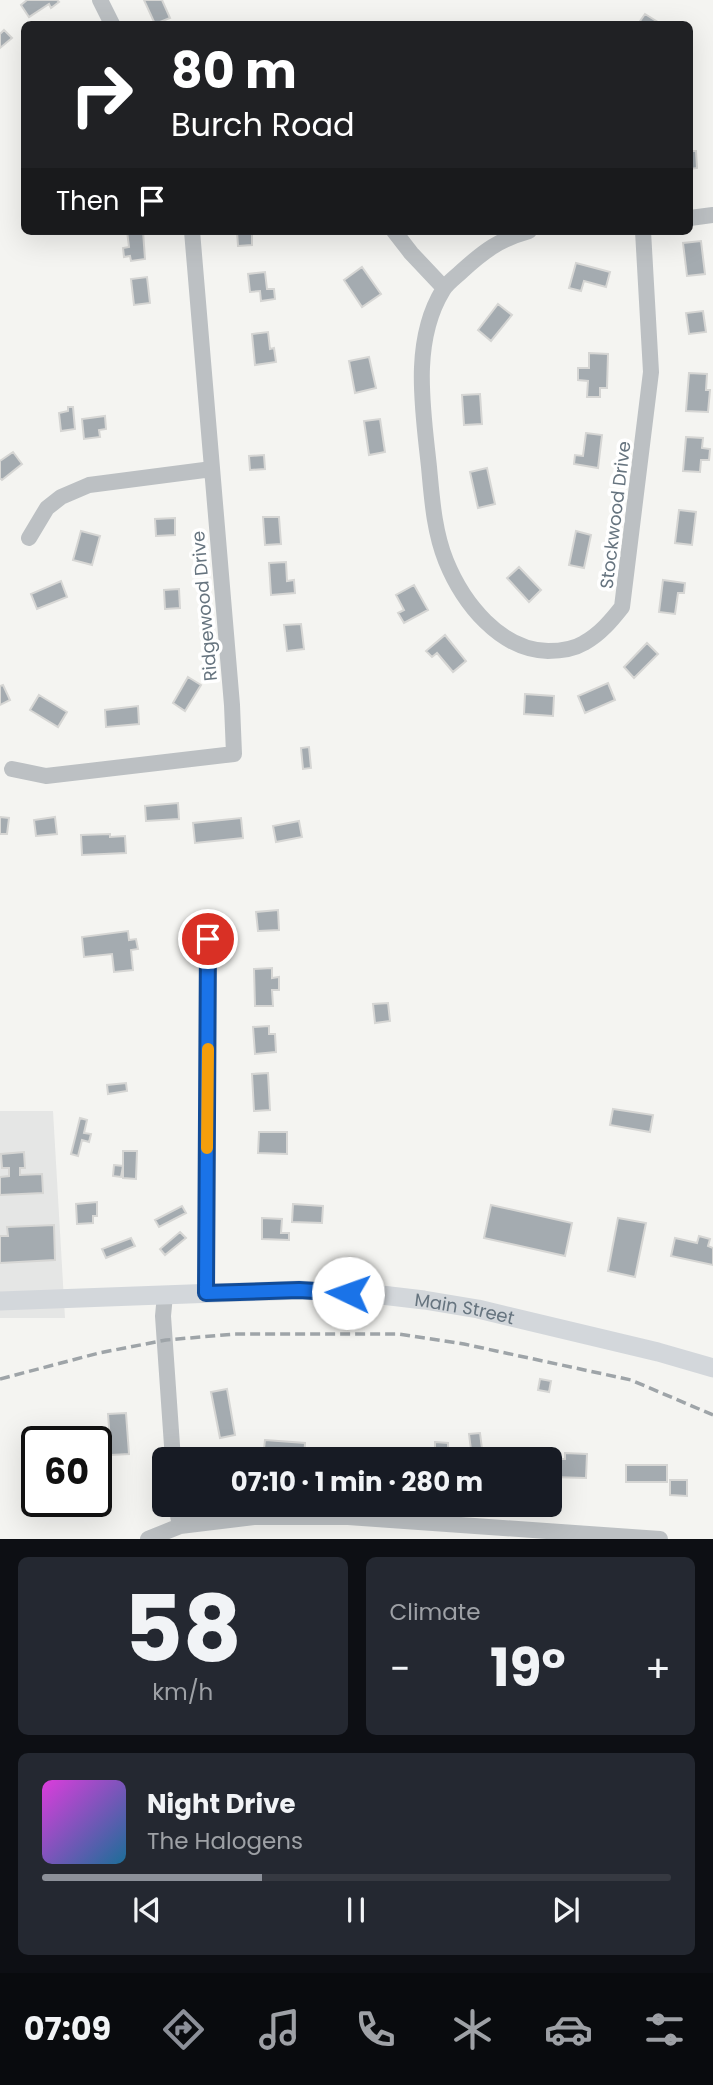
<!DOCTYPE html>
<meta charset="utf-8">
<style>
:root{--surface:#171b24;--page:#242831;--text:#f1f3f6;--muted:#9ea1a6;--line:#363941;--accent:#8c9099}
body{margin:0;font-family:Poppins,sans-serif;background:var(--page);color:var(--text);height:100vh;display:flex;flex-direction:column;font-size:26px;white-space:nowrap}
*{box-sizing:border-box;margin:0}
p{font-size:23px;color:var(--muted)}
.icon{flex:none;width:38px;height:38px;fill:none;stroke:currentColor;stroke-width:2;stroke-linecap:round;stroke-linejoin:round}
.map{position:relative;height:1539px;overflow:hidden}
.details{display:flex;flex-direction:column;gap:18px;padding:18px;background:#0d0f14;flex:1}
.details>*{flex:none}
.top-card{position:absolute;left:21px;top:21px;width:672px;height:214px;border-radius:10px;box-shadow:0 7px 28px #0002;background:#202124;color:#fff;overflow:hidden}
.speed{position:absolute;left:21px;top:1426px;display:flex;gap:14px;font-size:35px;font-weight:700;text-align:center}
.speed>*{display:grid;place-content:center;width:91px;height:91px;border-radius:50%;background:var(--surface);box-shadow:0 7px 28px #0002;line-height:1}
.speed .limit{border:4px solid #111;border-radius:10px;background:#fff;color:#111}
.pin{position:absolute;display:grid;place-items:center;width:60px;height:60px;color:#fff;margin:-30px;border:4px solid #fff;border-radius:50%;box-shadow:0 2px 7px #0007}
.me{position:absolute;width:77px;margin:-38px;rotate:273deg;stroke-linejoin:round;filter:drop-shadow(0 0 5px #0008)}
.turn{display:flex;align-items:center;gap:24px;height:147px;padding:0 35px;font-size:32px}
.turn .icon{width:91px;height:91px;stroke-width:2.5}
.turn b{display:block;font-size:49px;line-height:60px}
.then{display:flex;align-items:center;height:66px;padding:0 35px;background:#0003;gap:14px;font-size:26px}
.big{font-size:52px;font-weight:700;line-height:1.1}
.details .widget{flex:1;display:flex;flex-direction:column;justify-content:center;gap:10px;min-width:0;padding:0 24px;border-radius:10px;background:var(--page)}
.details .dial{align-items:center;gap:0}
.dial b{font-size:91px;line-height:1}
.song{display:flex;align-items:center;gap:21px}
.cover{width:84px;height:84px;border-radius:10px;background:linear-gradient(135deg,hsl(300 70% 55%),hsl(200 70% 35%))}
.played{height:7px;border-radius:4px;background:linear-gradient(90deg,var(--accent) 35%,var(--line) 35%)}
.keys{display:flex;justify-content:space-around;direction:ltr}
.heat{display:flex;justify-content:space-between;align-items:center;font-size:38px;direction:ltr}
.details .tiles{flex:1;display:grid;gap:18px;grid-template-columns:1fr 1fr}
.widget:last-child{grid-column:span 2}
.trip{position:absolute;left:152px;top:1447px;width:410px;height:70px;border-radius:10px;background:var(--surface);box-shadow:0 7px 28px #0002;font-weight:700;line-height:70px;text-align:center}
.menu{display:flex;height:112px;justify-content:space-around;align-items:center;background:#090b0e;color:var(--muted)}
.menu .icon{width:49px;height:49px}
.menu .on{color:var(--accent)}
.menu b{font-size:32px;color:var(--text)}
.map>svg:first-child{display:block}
.built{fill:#e5e6e5}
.building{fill:#a4abb0;stroke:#d6d6d4;stroke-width:2}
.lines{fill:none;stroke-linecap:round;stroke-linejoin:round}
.minor{stroke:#bcc0c3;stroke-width:16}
.major{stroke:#d3d7db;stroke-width:19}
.rail{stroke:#9ea4a8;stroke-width:3.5;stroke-dasharray:10 5;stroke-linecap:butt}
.route-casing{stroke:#114b97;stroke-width:18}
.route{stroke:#1a73e8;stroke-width:12}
.slow{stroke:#f59e0b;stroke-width:12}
.labels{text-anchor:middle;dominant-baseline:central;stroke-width:7;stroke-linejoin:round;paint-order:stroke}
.street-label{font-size:18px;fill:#66747f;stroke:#fff}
</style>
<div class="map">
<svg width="713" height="1539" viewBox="0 0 713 1539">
<rect width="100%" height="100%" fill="#f4f4f1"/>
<path class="built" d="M0,1111H53L65,1318H0Z"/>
<path class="building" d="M27,0H57L59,2L51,8L49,4L29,17L21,5Z
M144,0H162L170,18L155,24Z
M645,14L661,24H638Z
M4,30L12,38L0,48V34Z
M690,151H696L697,168L690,169Z
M127,231H143L145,259L131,261L130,256L124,257L123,248L129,247Z
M237,231H252V245L238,246Z
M701,241L705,274L687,276L683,243Z
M576,263L610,272L606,287L584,281L581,291L569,288Z
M362,267L381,294L362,307L344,280Z
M265,272L267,289H274L275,299L261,301L260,291L250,292L248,274Z
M147,277L150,303L134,305L131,279Z
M498,304L512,315L491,341L478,330Z
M703,311L706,332L689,334L686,313Z
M268,332L270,349L274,348L276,362L255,365L252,334Z
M589,353L608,354L607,388H600V397H587L588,381L578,380V368H589Z
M369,357L376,388L355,393L349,361Z
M689,373L707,374L706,390H710L708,412L686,411Z
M480,394L482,424L464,425L462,395Z
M68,407H73L75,429L61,431L59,413L68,411Z
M105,416L106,429L99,430L100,437L84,439L82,419Z
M380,419L385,452L369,455L364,421Z
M586,433L602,435L598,468L574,464L575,455L583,456Z
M686,437L703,438L702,448L710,449L709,460H701L700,472L683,471Z
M13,452L22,464L2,480L0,478V461Z
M264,455L265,469L250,470L249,456Z
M487,468L495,504L478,508L470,472Z
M679,510L696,512L692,545L675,543Z
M263,517H279L281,544L265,545Z
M175,518V535L156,536L155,519Z
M81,531L100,536L92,565L73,560Z
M576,531L591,535L584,568L569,565Z
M286,562L287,581L294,580L295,593L271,595L269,563Z
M519,567L541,590L529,602L507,578Z
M663,580L685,583L684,593H678L675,614L659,612Z
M61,581L67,597L37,609L31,594Z
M414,585L428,610L404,623L398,613L404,610L396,595Z
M179,589L180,608L165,609L164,590Z
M301,624L304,649L287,651L284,625Z
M445,635L466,661L453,672L437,653L432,657L426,651Z
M647,643L658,654L634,678L624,667Z
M188,677L201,685L185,711L173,703Z
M608,683L615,700L585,713L578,696Z
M3,685L10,700L0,705V686Z
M525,694L554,696L553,716L524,714Z
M39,695L67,712L58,727L30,710Z
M138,706L139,724L106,727L105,710Z
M309,747L311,768L303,769L301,748Z
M178,803L179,819L146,821L145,806Z
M0,817L9,818L7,834H0Z
M55,817L57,834L36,836L34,820Z
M241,818L243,838L195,843L193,823Z
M299,821L302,837L276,842L273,826Z
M110,834V837L125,836L126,853L82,855L81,835Z
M278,910L279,930L258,931L256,912Z
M128,931L129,940L136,939L138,949L131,950L133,970L114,972L112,954L84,957L82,937Z
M272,968V978L279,977V990H272L273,1006H255L254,969Z
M388,1003L390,1021L375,1023L373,1004Z
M269,1026V1034H275L276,1052L255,1054L253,1027Z
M268,1073L270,1110L254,1111L252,1074Z
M126,1083L127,1091L108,1094L107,1085Z
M613,1109L653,1115L650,1132L610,1125Z
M80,1118L87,1120L84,1133L91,1134L89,1142L82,1140L78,1156L71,1154Z
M259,1132H287V1154L258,1153Z
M123,1151H137L136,1179L123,1178Z
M24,1152L25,1168H20V1175L42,1174L43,1193L0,1195V1177L9,1176V1168H2L1,1154Z
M114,1165L123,1166L121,1177L113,1176Z
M97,1202V1216H93V1223L77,1224L76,1204Z
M293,1204L323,1206L322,1223L292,1222Z
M491,1205L572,1223L565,1256L484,1238Z
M182,1206L186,1213L159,1227L155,1220Z
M262,1218L282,1219L281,1233H289V1240L262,1239Z
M618,1218L646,1223L635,1277L608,1271Z
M54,1225L55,1260L0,1263V1236H8L7,1227Z
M180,1232L186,1238L165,1255L160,1249Z
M699,1236L710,1239L708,1246L713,1248V1265L671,1256L675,1238L697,1243Z
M131,1238L135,1246L106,1258L102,1249Z
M540,1379L551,1381L549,1392L538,1390Z
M227,1389L235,1435L220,1438L211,1392Z
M126,1413L129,1454L111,1455L108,1414Z
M480,1433L482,1449L471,1450L469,1434Z
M265,1440L305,1443L304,1460L263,1458Z
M435,1442L448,1443V1460H422V1453H435Z
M500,1448H510V1457H525V1460H485V1456H500Z
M395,1452V1460H354V1454Z
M565,1453L587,1454L586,1478L550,1477V1460L545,1459H565Z
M626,1465H667V1482H626Z
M670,1480H687V1496L670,1495Z
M63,1502H79V1511H63Z"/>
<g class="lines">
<path class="minor" d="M100,0L112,24
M690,218L713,215
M394,231L411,253L444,288
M529,231C500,239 484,251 462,271C456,277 447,283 443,290C411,342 423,410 429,467C432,499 434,531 446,561C463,603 500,650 548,651C560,651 574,649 584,643C600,634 611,621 622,607L651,372L643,231
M29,538L47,508L61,497L89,485L212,469
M12,769L46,776L234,754L232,705L192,231
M206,1294L208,938
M165,1295L163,1316L173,1460
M176,1505L180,1526
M148,1539L180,1526L254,1517H348L660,1539"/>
<path class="major" id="s1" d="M0,1301L299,1290L373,1294L424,1300L478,1309L658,1352L713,1368"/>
<path class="rail" d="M0,1379L99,1353L166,1340L235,1334H399L464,1344L631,1380L713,1415"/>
</g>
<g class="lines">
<g class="route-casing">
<path id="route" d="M208,939L206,1293L299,1290L348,1293"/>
</g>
<use href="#route" class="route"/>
<path class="slow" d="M207,1148L208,1049"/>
</g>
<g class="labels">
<g class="street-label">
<text transform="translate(615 515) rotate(-83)">Stockwood Drive</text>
<text transform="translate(204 606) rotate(-95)">Ridgewood Drive</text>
<text stroke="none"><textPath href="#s1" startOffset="466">Main Street</textPath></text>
</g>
</g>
</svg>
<div class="speed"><div class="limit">60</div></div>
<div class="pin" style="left:208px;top:939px;background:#d93025"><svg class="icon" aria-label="arrive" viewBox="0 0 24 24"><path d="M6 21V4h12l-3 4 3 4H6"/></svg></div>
<svg class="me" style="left:348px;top:1293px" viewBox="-20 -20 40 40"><circle r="19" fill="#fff"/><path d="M0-13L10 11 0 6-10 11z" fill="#1a73e8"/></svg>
<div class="trip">07:10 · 1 min · 280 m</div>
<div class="top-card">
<div class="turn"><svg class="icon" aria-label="right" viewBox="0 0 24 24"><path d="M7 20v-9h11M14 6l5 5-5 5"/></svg><div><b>80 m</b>Burch Road</div></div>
<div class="then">Then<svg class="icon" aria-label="arrive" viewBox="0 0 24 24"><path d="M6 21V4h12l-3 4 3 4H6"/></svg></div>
</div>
</div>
<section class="details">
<div class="tiles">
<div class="widget dial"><b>58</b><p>km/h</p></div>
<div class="widget"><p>Climate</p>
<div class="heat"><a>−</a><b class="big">19°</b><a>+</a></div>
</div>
<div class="widget">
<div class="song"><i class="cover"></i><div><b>Night Drive</b><p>The Halogens</p></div></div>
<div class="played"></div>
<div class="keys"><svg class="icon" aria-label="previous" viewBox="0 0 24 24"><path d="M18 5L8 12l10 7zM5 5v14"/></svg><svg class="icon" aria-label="pause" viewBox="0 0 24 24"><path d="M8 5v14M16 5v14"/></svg><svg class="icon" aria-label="next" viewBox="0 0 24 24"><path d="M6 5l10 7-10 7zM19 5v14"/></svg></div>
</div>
</div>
</section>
<nav class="menu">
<b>07:09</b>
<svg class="icon on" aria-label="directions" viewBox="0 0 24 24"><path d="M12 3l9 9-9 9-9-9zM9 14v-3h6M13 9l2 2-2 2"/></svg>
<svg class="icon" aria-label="music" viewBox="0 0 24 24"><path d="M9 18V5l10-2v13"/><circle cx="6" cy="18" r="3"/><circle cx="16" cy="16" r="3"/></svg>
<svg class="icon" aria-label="phone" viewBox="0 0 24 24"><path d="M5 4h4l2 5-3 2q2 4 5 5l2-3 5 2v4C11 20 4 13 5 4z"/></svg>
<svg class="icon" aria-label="climate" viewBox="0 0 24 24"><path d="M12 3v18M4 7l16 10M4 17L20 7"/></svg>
<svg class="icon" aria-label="car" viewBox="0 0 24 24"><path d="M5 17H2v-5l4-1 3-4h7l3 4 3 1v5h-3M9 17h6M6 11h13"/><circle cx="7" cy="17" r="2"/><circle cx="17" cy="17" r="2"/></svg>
<svg class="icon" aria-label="filters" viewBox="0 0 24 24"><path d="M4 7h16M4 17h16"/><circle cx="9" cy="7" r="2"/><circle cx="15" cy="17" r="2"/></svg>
</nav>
